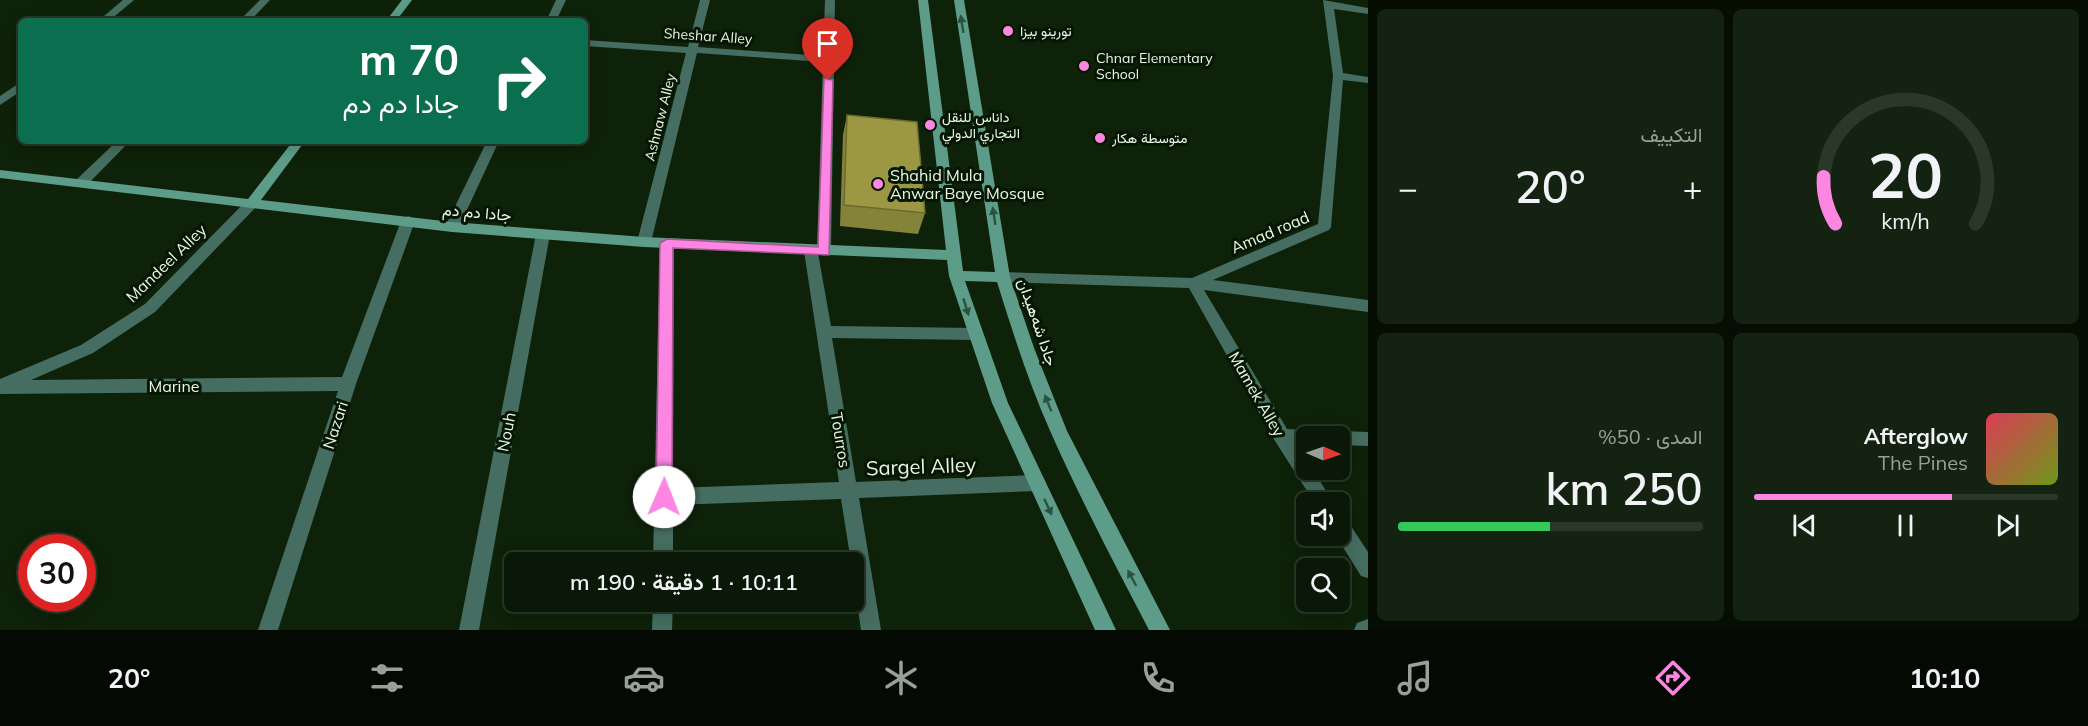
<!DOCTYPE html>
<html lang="ar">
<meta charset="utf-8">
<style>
:root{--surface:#0a1907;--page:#132211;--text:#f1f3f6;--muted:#99a09b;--line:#2a3828;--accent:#fd86e2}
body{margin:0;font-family:Mulish,Vazirmatn,sans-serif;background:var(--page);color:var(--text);direction:rtl;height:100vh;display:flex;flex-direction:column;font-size:22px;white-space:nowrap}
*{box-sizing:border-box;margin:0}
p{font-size:20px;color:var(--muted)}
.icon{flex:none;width:33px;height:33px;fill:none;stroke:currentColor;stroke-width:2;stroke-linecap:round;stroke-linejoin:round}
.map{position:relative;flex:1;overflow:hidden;direction:ltr}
.side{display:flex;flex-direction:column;gap:9px;padding:9px;background:#060e04;width:720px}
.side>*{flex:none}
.top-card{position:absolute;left:18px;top:18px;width:570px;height:126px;border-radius:9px;box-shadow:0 3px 15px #0003,0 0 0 2px var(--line);direction:rtl;background:#0b6e4f;color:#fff;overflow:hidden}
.needle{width:39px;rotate:92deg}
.controls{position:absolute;left:1296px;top:426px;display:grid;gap:12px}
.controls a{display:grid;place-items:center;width:54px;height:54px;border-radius:9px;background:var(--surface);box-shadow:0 3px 15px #0003,0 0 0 2px var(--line);font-size:30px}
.speed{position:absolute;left:18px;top:534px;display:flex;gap:12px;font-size:30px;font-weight:700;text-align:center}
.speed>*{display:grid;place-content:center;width:78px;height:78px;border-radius:50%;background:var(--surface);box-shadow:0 3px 15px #0003,0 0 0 2px var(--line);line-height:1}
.speed .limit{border:9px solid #d22;background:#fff;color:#111}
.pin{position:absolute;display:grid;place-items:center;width:51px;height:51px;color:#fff;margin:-62px -26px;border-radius:50% 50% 50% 0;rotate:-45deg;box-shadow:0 0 6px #0007}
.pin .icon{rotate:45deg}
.me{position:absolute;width:66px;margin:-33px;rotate:1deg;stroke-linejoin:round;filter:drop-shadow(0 0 4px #0008)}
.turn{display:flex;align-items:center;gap:21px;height:126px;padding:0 30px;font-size:27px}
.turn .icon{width:78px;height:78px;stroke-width:2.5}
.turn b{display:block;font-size:42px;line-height:51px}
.big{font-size:45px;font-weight:600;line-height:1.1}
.side .widget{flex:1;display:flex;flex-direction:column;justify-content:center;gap:9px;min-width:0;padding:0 21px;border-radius:9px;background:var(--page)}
.side .dial{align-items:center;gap:0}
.dial svg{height:156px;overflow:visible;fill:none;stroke:var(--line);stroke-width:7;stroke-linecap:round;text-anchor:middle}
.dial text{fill:var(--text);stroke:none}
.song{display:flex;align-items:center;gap:18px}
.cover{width:72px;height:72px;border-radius:9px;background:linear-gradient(135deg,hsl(350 70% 55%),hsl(80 70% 35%))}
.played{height:6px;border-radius:3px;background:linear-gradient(90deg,var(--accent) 65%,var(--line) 65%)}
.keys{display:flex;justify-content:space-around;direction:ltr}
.heat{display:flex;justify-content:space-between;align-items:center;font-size:33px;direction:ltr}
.charge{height:9px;border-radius:4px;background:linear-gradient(90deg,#34c759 50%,var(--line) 0)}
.side .tiles{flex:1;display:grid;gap:9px;grid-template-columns:repeat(2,1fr)}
.trip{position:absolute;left:504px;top:552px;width:360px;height:60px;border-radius:9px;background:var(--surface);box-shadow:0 3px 15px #0003,0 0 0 2px var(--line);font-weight:600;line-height:60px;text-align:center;direction:rtl}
.menu{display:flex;height:96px;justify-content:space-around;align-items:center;background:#040a03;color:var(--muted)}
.menu .icon{width:42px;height:42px}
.menu .selected{color:var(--accent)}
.menu b{font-size:27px;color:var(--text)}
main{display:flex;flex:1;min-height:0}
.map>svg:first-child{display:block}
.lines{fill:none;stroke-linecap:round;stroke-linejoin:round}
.street{fill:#466d61;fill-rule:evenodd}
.secondary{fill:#5c9c89;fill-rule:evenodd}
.wall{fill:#85823a}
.building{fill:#9b9743;stroke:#6c6a2f;stroke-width:1.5}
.oneway{fill:#2c533f}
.route{fill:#fd86e2;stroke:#a45793;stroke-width:1.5}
.poi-dot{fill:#fd86e2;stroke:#051702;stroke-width:2}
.labels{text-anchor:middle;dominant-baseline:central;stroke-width:6;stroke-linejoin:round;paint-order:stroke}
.far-poi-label{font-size:14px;fill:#ebf8e8;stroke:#051702;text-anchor:start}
.far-street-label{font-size:14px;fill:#ebf8e8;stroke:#051702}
.poi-label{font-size:16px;fill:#ebf8e8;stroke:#051702;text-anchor:start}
.street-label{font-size:16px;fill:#ebf8e8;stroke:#051702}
.near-street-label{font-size:20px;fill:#ebf8e8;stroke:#051702}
</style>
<main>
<section class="side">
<div class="tiles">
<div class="widget dial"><svg viewBox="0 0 100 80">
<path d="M14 69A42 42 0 1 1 86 69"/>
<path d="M14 69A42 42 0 0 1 8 45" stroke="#fd86e2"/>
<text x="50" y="56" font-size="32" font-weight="700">20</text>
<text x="50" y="72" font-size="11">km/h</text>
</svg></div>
<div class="widget"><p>التكييف</p>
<div class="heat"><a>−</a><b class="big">20°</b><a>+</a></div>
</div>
<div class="widget">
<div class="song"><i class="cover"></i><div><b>Afterglow</b><p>The Pines</p></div></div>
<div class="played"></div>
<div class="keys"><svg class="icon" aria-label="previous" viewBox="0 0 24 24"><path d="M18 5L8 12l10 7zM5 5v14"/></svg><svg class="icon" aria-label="pause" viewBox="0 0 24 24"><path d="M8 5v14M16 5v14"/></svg><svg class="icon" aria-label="next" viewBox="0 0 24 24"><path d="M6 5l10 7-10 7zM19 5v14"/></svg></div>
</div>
<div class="widget"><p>المدى · 50%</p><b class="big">250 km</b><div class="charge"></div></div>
</div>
</section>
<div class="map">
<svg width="1368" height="630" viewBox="0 0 1368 630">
<rect width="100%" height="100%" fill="#0e2109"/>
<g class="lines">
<path class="street" d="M123,0H134L109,21H98Z
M260,0H270L250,21H239Z
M556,0H566L556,21H546Z
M700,0H710L698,47L823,56L825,0H835L831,251L824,256L818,253L831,326L974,328L979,330L982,334L979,338L974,340L832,338L856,482L1037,475L1043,477L1046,483L1043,489L1037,491L859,498L881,630H861L854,581V562H851L841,499L673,505V562H653L660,243L662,240L667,238L674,243L673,488L839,482L804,251L811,246L817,250L823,62L697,53L651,242L644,247L637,242L686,53L585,46V40L688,47Z
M1323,0L1368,8V14L1334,9L1343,73L1368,77V83L1343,80L1331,227L1329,230L1213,280L1368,300V312L1204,290L1287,429L1316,431L1318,436H1306V443H1295L1306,460V470H1313L1333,502H1314L1275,441L1189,288L1003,282L996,277L1003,272L1192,278L1318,224L1333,76Z
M21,82V91L0,105V96Z
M117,141H130L86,186H76V180Z
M487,141H499L459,227L452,232L447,230L445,227Z
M253,198L258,199L260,202L258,205L155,312L93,353L31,380L342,377L401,221L408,216L413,218L415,221L356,384L278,630H258L338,391L0,394V379L81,345L145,304L248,199Z
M543,229L550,234L479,630H459L536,234Z
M1340,431L1368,432V446L1340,445V436H1332L1334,433Z
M1340,517L1347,520L1368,552V578L1361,576L1336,536H1340Z
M653,602H673L672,630H652Z
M1368,619V630H1354L1357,623Z"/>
<path class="secondary" d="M402,0H412L396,21H386Z
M918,0H928L963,271L995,272L954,0H964L1010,277L1034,348L1067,431L1170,630H1149C1115,565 1081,500 1051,433C1029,384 1013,333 997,282L965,281L1008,403L1116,630H1095L992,403L949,276L947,260L644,247L452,232L0,178V170L248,199L293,141H305L261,200L452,222L644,237L946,250Z"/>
</g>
<path class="wall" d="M847,115L925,213L918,234L840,226L843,135Z"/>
<path class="building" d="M847,115L917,122L925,213L844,205Z"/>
<defs><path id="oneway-solid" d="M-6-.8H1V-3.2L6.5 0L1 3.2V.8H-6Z" transform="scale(1.5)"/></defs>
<g class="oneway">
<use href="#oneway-solid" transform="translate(962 24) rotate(-99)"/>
<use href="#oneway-solid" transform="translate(994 216) rotate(-99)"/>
<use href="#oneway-solid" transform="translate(966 307) rotate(73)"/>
<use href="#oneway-solid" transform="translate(1048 403) rotate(-112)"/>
<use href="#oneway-solid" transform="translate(1048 507) rotate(65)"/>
<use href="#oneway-solid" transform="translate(1132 578) rotate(-118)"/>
</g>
<path class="route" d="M824,78L833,80L829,255L673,248L672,497L670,503L664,505L658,503L656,497L660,243L667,239L818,247Z"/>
<g class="poi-dot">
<circle cx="1008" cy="31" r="6"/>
<circle cx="1084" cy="66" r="6"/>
<circle cx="930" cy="125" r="6"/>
<circle cx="1100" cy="138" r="6"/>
<circle cx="878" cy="184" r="6"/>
</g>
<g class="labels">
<g class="far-poi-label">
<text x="1020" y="31">تورينو بيزا</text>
<text x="1096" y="58">Chnar Elementary<tspan x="1096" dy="16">School</tspan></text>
<text x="942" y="117">داناس للنقل<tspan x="942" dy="16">التجاري الدولي</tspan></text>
<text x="1112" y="138">متوسطة هكار</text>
</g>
<g class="far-street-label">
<text transform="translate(708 36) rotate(4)">Sheshar Alley</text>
<text transform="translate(660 117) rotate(-76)">Ashnaw Alley</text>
</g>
<g class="poi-label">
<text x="890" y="175">Shahid Mula<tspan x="890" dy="18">Anwar Baye Mosque</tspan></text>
</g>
<g class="street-label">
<text transform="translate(477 212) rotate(5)">جادا دم دم</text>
<text transform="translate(1270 232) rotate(-23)">Amad road</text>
<text transform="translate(166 263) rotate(-44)">Mandeel Alley</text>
<text transform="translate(1038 322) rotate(71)">جادا شەهیدان</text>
<text x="174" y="386">Marine</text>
<text transform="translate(1257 394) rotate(60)">Mamek Alley</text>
<text transform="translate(335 425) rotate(-72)">Nazari</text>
<text transform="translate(506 432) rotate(-79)">Nouh</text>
<text transform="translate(841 440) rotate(81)">Tourros</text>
</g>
<g class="near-street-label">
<text transform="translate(921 466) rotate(-2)">Sargel Alley</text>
</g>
</g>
</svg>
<div class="controls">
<a><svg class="needle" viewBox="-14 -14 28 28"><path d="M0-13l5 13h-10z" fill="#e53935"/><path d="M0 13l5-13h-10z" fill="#99a09b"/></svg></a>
<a><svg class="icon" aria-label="sound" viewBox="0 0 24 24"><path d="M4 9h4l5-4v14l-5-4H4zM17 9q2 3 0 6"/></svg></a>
<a><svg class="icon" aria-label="search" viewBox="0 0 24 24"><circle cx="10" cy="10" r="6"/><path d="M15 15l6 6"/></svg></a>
</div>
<div class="speed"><div class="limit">30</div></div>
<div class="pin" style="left:828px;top:80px;background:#d93025"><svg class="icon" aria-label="arrive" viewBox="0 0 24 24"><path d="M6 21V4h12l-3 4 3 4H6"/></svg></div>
<svg class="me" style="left:664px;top:497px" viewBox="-20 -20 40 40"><circle r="19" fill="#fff"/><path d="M0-13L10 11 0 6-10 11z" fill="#fd86e2"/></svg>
<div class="trip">10:11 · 1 دقيقة · 190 m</div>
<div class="top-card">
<div class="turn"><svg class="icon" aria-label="right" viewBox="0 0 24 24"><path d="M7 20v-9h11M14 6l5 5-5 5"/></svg><div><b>70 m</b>جادا دم دم</div></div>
</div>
</div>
</main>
<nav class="menu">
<b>10:10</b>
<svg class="icon selected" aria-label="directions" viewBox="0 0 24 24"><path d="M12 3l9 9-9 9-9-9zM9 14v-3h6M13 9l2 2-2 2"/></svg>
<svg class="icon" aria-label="music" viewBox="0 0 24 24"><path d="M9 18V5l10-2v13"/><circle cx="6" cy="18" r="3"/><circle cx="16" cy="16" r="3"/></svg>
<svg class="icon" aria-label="phone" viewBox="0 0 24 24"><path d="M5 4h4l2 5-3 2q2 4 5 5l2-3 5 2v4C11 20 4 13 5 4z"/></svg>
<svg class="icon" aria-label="climate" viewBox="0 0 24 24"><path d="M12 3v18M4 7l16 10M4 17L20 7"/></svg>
<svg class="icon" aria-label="car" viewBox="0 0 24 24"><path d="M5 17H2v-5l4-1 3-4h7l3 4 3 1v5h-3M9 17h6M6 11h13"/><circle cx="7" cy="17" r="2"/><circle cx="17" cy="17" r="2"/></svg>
<svg class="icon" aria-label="filters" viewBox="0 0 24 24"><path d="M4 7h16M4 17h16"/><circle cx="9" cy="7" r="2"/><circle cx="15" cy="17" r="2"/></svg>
<b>20°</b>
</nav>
